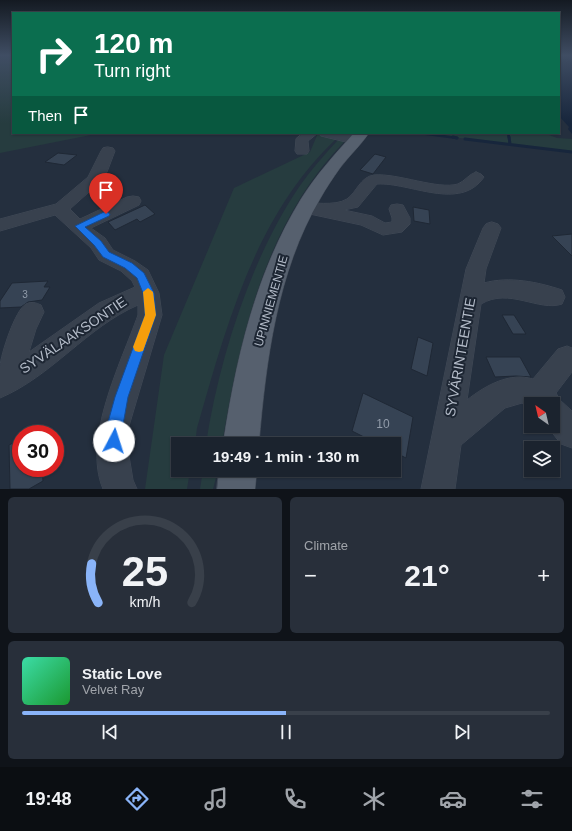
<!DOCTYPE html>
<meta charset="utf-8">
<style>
:root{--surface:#1b232e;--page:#282f3a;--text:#f1f3f6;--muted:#a0a4aa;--line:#39404a;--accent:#8ab4f8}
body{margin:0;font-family:Helvetica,sans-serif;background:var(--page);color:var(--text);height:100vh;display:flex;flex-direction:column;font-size:15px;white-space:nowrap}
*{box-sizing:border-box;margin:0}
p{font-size:13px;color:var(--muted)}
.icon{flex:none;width:22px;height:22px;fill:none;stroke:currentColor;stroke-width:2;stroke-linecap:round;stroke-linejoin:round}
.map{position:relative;height:489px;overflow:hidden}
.drawer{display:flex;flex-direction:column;gap:8px;padding:8px;background:#0f1319;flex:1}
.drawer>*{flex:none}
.top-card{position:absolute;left:12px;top:12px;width:548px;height:122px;border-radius:0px;box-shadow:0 1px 3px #0004,0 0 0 1px var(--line);background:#0b6e4f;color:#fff;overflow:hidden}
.needle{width:26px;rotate:326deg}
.tools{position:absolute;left:524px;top:397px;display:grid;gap:8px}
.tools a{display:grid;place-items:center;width:36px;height:36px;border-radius:0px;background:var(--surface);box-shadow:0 1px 3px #0004,0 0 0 1px var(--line);font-size:20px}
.speed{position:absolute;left:12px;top:425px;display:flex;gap:8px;font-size:20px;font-weight:700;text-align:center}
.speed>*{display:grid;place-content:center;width:52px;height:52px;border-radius:50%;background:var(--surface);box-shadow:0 1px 3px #0004,0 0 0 1px var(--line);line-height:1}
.speed .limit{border:6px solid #d22;background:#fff;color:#111}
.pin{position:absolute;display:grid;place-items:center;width:34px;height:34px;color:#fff;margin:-41px -17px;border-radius:50% 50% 50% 0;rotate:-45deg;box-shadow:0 0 4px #0007}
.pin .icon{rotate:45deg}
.me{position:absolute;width:44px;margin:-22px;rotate:5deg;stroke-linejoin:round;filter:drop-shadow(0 0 3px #0008)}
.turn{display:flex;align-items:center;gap:14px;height:84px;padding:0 16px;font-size:18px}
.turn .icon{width:52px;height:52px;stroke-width:2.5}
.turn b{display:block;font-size:28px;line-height:34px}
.then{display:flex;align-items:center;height:38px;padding:0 16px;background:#0003;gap:8px;font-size:15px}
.big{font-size:30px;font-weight:700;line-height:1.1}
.drawer .widget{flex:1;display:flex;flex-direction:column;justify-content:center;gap:6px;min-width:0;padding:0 14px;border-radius:6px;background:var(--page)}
.drawer .dial{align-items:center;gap:0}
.dial svg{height:104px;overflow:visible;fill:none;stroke:var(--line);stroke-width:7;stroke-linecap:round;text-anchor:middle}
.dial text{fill:var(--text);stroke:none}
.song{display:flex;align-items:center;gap:12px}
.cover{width:48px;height:48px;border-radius:6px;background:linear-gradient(135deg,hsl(160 70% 55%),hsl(130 70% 35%))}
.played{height:4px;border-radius:2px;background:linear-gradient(90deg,var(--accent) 50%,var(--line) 50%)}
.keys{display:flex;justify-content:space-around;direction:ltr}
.heat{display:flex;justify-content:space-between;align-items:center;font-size:22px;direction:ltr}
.drawer .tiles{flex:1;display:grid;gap:8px;grid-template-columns:1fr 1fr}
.widget:last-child{grid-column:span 2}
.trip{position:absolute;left:171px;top:437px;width:230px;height:40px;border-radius:0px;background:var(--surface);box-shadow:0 1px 3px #0004,0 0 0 1px var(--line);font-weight:700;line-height:40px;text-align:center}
.tabs{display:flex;height:64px;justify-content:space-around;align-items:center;background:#0b0e12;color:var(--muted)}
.tabs .icon{width:28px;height:28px}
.tabs .on{color:var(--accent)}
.tabs b{font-size:18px;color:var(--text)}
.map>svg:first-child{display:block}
.green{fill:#263c3f}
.water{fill:#17263c}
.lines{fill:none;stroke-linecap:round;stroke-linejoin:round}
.stream-far1{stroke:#17263c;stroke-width:2.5}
.stream{stroke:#17263c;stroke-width:3}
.building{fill:#364354;stroke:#1f2835}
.minor-casing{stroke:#414a57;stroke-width:1}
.major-casing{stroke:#414a57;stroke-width:1}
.minor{fill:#38414e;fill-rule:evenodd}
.major{fill:#56606e;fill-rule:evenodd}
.route{fill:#1a73e8;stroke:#114b97}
.slow{fill:#f59e0b}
.labels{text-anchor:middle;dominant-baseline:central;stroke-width:4;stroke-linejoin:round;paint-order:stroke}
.number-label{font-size:10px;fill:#929caa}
.street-label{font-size:12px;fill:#b4bcc9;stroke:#1d2633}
.near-number-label{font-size:12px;fill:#929caa}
.near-street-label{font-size:14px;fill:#b4bcc9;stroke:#1d2633}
</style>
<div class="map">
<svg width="572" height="489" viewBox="0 0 572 489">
<rect width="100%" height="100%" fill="#242f3e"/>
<path class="green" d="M0,55H13V133H101L0,153Z
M318,133L336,139C255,216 227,324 197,428L195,444H178V470H190L187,489H145L164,355L234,188L310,152Z
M420,133H544L557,138L572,139V152Z
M338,140H342L344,142C265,223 240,337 222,444H206C219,359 251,258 299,187C311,170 324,155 338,140Z
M203,470H218L213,489H200Z"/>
<path class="water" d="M559,55H572V134L568,129L569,127L559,116Z"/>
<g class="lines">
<path class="stream-far1" d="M420,133L457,138
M508,133L509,138"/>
<path class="stream" d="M453,137L457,138
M509,137L510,144
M465,139L572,152"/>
</g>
<path class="building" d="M58,153L77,155L64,165L45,162Z
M375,154L386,157L373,174L360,170Z
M145,205L155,214L140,222L137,219L115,230L108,222Z
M413,207L429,210L430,224L414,221Z
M572,234V256L552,236Z
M48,281L44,287H50L42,300L28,302L21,307L0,308V301L12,283Z
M502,315H514L526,334H513Z
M418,337L433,343L427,376L411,369Z
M486,357H520L531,377L516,376L495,377Z
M363,393L413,417L406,458L394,452V444H378L352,431Z
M21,439V468H42L43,481L29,489H10L9,445Z"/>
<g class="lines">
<g class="minor-casing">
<path id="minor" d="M303,133H318L308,141L309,151L307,154H297L295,151L296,139Z
M319,133H341L359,137L360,140L354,144L321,136Z
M108,147L113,148L115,151L107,172L99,183L70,209L80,219L127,197L133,196L139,197L141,201L139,205L91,228L105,238L113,250L135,261L148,270L159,293L162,315L129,426V456L133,480L137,489H103C82,439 121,363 138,315V305C87,327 52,376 0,398C0,387 0,377 0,366C1,354 15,310 26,304C32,301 36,303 41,305L44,312L36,329L29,352L99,303L135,287L132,281L121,271L99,260L91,248L55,215L0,231V219L56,204L88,177L101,151L103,148Z
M476,172L481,174L484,177C460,212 410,182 377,184L358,207L344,210L372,216L385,223L392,222V218L389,209L391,205L397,204L403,205L410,218V224L402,232L383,235L361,225L305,213L299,212L297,208L299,204C313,201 334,207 347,199C357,192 360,177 374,175C398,173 438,190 458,184C465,181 469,174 476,172Z
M492,222L498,224L501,228L486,269L484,283C509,276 538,282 562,290L565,297L562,304C539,312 509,287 481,304L467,400C486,385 510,372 533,379L558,349L567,346L572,348V372L556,393L560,400L572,411V448L561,444L547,426H553V404H531V408L522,403L505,408L461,445L455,489H421L466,269L483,228L486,224Z"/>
</g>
<g class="major-casing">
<path id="major" d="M354,133H369C361,145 349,156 340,168C333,178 326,188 320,199C277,272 266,361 259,444H223C236,359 255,274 301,199C316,175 335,154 354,133Z
M219,470H257L255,489H217Z"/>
</g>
<use href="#minor" class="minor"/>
<use href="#major" class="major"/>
</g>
<linearGradient id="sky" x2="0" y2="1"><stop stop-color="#141a22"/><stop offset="0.45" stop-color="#3f4d63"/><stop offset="1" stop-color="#3f4d63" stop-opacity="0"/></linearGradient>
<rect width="572" height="123" fill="url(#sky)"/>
<path class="route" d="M106,211L110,214L109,216L85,227L101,241L109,252L132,263L144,273L154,293L156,315L128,397L119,447L114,449L109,447L106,441L107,426L115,397L145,315L143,293L137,278L125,268L103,257L94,245L75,226Z"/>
<path class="slow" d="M148,288L153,292L156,315L143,351L139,352L135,351L133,347L145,315L143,292Z"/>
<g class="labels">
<g class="number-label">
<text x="25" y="294">3</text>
</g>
<g class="street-label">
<text transform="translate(271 301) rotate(-74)">UPINNIEMENTIE</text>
</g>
<g class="near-number-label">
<text x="383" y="424">10</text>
</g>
<g class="near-street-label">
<text transform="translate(73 335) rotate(-34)">SYVÄLAAKSONTIE</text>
<text transform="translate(460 357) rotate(-80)">SYVÄRINTEENTIE</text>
</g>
</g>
</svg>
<div class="tools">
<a><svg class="needle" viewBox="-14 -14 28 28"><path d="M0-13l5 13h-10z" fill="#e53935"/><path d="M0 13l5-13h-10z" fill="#a0a4aa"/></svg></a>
<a><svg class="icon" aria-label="layers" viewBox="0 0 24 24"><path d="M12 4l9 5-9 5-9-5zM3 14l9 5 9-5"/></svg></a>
</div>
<div class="speed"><div class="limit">30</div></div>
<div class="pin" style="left:106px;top:214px;background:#d93025"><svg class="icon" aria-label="arrive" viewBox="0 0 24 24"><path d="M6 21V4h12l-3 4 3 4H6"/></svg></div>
<svg class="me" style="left:114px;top:441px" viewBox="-20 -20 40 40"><circle r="19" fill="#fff"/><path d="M0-13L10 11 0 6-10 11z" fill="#1a73e8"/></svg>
<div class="trip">19:49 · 1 min · 130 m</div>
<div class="top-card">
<div class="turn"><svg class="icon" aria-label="right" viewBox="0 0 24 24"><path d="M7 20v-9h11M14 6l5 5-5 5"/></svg><div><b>120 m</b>Turn right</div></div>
<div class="then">Then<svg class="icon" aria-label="arrive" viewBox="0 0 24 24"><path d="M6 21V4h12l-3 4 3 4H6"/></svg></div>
</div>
</div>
<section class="drawer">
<div class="tiles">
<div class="widget dial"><svg viewBox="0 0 100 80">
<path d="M14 69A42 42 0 1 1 86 69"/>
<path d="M14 69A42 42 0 0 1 9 39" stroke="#8ab4f8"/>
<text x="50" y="56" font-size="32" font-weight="700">25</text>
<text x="50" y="72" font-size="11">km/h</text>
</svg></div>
<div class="widget"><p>Climate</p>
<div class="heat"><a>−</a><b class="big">21°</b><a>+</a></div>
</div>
<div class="widget">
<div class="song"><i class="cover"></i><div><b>Static Love</b><p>Velvet Ray</p></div></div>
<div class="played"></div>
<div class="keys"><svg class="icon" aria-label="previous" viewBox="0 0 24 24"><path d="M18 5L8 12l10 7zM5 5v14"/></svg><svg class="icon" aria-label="pause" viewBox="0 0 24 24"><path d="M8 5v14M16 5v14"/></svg><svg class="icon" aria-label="next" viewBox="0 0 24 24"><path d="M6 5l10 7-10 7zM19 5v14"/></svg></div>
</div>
</div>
</section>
<nav class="tabs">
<b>19:48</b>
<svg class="icon on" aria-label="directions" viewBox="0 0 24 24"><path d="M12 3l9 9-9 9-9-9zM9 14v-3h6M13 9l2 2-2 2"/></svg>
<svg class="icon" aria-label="music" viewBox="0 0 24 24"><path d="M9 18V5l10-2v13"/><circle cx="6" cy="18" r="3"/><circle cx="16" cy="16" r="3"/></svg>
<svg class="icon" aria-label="phone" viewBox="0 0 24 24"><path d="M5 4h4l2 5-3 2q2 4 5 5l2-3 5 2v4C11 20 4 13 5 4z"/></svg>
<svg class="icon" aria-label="climate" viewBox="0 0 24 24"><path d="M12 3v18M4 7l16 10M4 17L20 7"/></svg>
<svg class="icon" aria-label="car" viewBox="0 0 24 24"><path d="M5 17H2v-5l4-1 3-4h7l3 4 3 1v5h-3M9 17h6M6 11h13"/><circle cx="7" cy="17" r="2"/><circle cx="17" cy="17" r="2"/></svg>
<svg class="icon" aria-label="filters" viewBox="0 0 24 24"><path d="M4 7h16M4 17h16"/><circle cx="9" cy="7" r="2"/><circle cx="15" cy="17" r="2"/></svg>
</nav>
